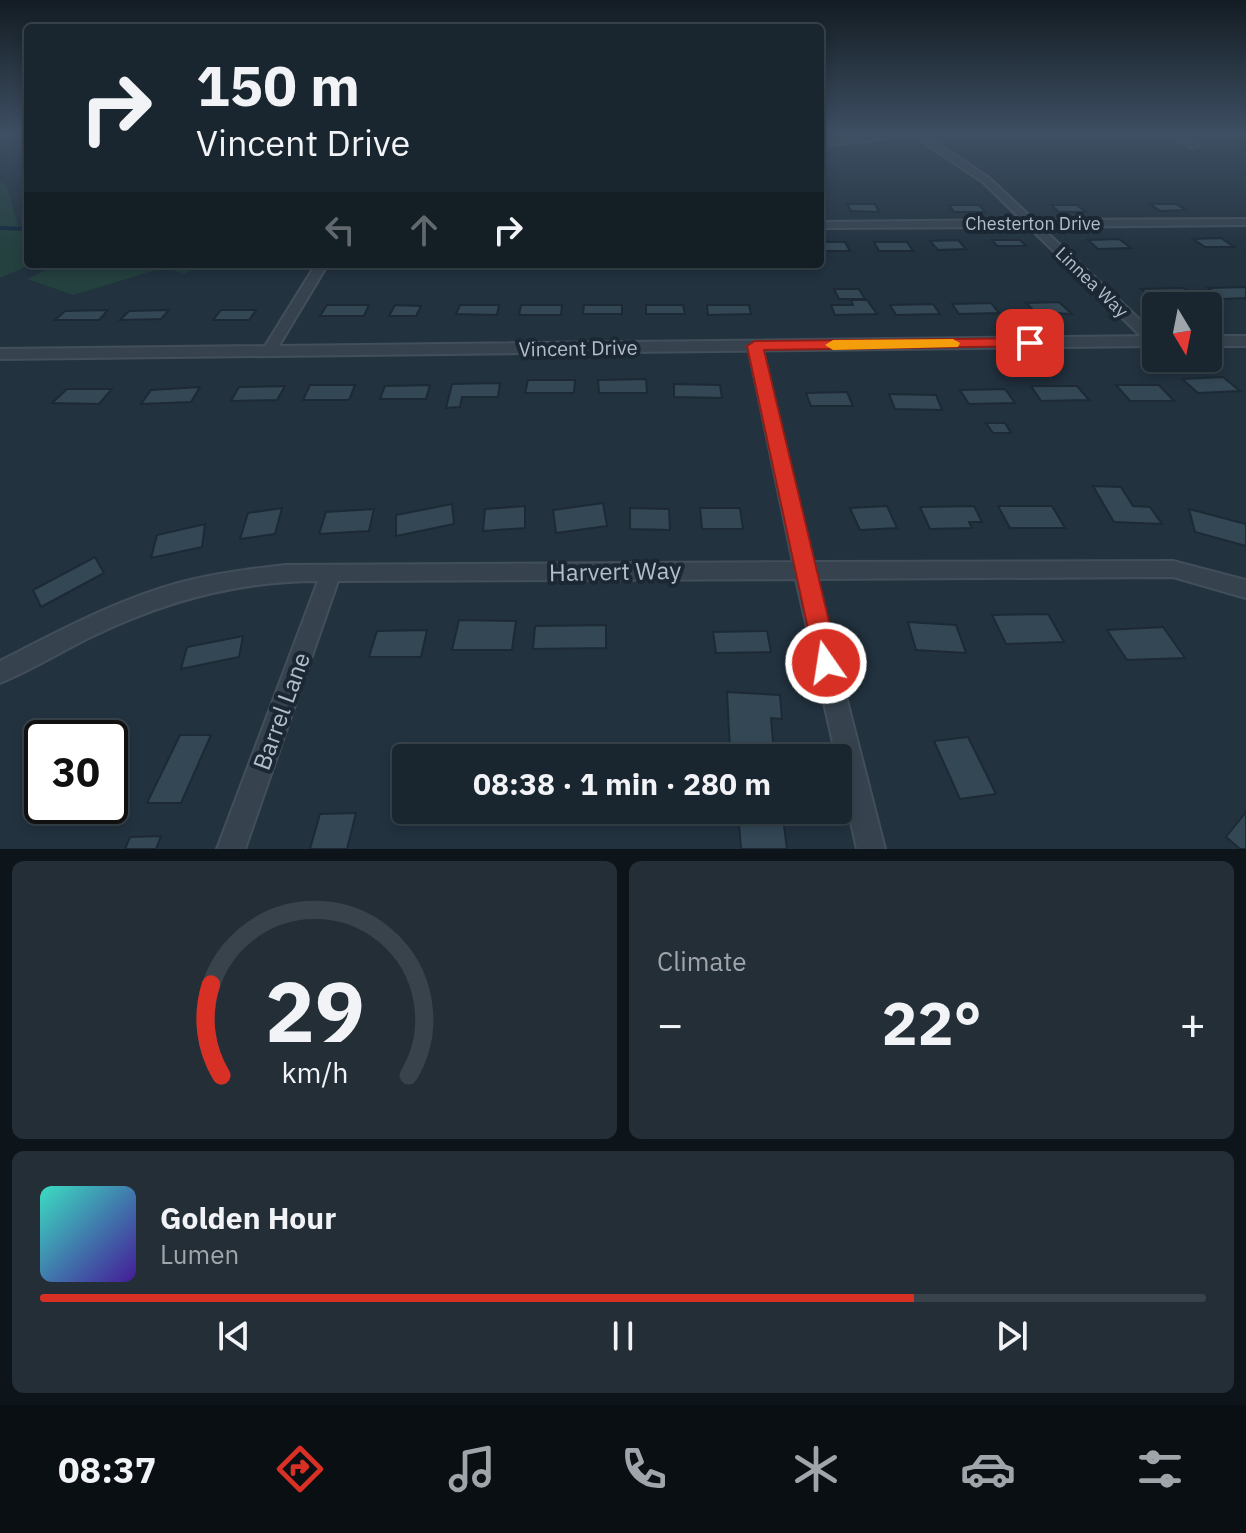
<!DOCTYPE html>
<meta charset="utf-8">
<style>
:root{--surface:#1a262f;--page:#232e37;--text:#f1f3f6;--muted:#9fa5aa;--line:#38434b;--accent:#d93025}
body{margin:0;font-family:"IBM Plex Sans",sans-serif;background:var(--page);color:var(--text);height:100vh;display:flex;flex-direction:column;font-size:30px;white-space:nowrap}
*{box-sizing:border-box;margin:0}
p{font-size:26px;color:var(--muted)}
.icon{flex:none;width:44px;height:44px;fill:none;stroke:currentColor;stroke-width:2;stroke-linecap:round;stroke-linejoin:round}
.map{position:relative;height:849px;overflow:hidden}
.panel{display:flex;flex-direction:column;gap:12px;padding:12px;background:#0e151a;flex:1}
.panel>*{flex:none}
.top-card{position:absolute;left:24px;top:24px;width:800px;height:244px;border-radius:8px;box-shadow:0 4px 12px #0003,0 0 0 2px var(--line);background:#1a262f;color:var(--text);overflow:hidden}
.needle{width:52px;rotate:170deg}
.buttons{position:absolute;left:1142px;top:292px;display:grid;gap:16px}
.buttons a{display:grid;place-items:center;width:80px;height:80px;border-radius:8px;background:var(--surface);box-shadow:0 4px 12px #0003,0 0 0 2px var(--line);font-size:40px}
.speed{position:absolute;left:24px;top:720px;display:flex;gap:16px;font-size:40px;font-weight:700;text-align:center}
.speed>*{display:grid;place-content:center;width:104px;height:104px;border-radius:50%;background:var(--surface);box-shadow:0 4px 12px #0003,0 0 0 2px var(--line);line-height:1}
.speed .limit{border:4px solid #111;border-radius:12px;background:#fff;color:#111}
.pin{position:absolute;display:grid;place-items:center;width:68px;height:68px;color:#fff;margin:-34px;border-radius:16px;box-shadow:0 4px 12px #0006}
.me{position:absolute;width:88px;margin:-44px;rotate:347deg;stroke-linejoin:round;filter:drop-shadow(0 0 6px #0008)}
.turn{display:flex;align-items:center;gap:28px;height:168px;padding:0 40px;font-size:36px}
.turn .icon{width:104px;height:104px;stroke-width:2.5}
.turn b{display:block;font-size:56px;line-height:68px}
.lanes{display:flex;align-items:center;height:76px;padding:0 40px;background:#0003;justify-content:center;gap:40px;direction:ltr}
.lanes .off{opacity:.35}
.big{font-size:60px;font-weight:800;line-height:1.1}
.panel .card{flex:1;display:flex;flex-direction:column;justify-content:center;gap:12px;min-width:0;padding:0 28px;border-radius:12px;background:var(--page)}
.panel .dial{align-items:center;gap:0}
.dial svg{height:208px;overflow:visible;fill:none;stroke:var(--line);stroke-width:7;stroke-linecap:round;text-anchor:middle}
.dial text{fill:var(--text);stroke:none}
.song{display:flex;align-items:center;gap:24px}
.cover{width:96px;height:96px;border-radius:12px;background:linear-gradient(135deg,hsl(170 70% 55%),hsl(260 70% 35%))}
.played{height:8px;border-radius:4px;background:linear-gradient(90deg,var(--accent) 75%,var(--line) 75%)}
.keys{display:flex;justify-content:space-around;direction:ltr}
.heat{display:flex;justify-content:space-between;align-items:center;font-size:44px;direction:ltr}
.panel .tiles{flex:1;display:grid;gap:12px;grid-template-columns:1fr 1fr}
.card:last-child{grid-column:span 2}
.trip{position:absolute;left:392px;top:744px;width:460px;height:80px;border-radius:8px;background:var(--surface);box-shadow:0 4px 12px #0003,0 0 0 2px var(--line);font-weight:800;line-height:80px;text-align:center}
.menu{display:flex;height:128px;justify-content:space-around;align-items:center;background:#0a0f13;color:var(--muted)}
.menu .icon{width:56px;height:56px}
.menu .active{color:var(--accent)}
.menu b{font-size:36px;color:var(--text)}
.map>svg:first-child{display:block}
.green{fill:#24403f}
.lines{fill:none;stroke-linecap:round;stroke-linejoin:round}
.stream{stroke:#142a3e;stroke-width:4}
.building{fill:#334755;stroke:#1d2a36;stroke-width:2}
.minor-casing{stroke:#424f5b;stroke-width:4}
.tertiary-casing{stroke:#424f5b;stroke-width:4}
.minor{fill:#36434f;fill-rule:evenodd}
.tertiary{fill:#36434f;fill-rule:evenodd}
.route{fill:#d93025;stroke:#8d1f18;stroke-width:2}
.slow{fill:#f59e0b}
.labels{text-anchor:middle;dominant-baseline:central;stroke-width:8;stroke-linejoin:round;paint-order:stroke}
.far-street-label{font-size:18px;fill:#b2beca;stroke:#1b2834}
.street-label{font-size:20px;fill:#b2beca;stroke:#1b2834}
.near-street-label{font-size:24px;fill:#b2beca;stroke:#1b2834}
</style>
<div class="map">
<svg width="1246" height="849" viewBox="0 0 1246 849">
<rect width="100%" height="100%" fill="#22323f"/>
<path class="green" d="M0,182L6,184L19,229L28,227V264H32L0,278Z
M34,264H201L184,274L166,267L73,295L27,279L44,271Z"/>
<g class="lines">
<path class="stream" d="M0,228L28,229"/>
</g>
<path class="building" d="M847,204H875L879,212L851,211Z
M1150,204H1176L1186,210L1160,211Z
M949,205H979L985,212H954Z
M1051,205H1077L1086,212H1059Z
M1221,238L1234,247H1205L1193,239Z
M1119,239L1131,248L1098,249L1088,240Z
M958,240L966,249L938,250L930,241Z
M992,240H1020L1026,246H997Z
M820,242H845L850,251H820Z
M874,242H907L913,251H879Z
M1246,287V298L1223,299L1208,288Z
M1184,288L1198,300L1154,301L1141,289Z
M834,289H859L865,299H839Z
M851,300H867L877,314L835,315L831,305H853Z
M1059,302L1072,314L1035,312L1026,303Z
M991,303L999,313L959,314L952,304Z
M933,304L940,314L896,315L890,305Z
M327,305H369L364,316H320Z
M395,305L421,306L416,316H389Z
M460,305H499L497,315L456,314Z
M521,305H562L561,315H519Z
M584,305H622V314H583Z
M646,305H683L685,314H646Z
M707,305H749L751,314L708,315Z
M108,310L99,320H55L65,311Z
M169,310L161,319L120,320L129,311Z
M221,310H256L249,320H213Z
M1223,377L1240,391L1198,393L1182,379Z
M646,379L647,393H599L598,380Z
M528,380H575L574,393H525Z
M500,383L498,397H462L460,407L446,408L452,384Z
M674,384L720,385L722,398L674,397Z
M310,385H355L349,400H303Z
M430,385L426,399H380L385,386Z
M1116,385H1159L1174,401H1130Z
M285,386L277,400L231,401L239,387Z
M1031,386H1077L1089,400L1041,401Z
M200,387L191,402L141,404L151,390Z
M67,389H112L99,404L52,403Z
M1005,389L1015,403L969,404L960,390Z
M847,392L853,406H811L806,393Z
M889,394L936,395L942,410L895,409Z
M986,423H1005L1011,433H993Z
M1093,486L1121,487L1133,506L1150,507L1162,524L1114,522Z
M603,503L607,526L556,533L553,510Z
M452,504L454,524L396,536V515Z
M525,506V528L483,531L485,509Z
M887,506L897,528L860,530L850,508Z
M974,506L982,522H969L972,528L930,529L920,507Z
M998,506H1052L1065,528H1010Z
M282,508L275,534L240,539L248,513Z
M630,508L669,509L670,530L630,529Z
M700,508H740L743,529H702Z
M374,509L369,531L319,534L326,512Z
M1189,509L1246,524V546L1195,532Z
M205,524L202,547L151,558L157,535Z
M95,557L104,573L41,607L33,590Z
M1048,614L1064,642L1006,644L992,615Z
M459,620L516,621L512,650H452Z
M908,622L956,625L966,653L916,650Z
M606,625V648L533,649L535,626Z
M1163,627L1185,658L1127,660L1107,630Z
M427,630L421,657H369L377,631Z
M767,631L771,652L716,653L713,632Z
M243,636L239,657L181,669L187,647Z
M727,692L780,695L782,719L771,718L774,753L730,750Z
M180,735H211L181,803H147Z
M968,737L996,794L960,799L934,741Z
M738,810H782L787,849H741Z
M1246,812V849H1240L1226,837Z
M356,813L347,849H310L320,814Z
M161,836L156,849H125L130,837Z"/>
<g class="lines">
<g class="minor-casing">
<path id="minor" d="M889,133H922L989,178L1034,220L1246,219V225L1041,227L1156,335V345L1149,344L1029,227L820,228V222L1022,220L983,182L914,136L820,146V140Z
M1161,133H1173L1199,146L1192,148Z
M316,264H328L274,354H264L262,351Z
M755,342L762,346L812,562L1173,561L1246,580V598L1173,577L816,579L885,849H857L796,579L338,581L245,849H217L318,581C238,581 165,601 93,636C62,651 32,670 0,683V661C59,631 118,599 182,582C216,573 251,569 286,565L793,562L748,346Z"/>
</g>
<g class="tertiary-casing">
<path id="tertiary" d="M1156,336V346L0,359V349Z
M1208,336H1246V346H1208Z"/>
</g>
<use href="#minor" class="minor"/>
<use href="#tertiary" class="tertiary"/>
</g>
<linearGradient id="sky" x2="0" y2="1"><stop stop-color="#131c23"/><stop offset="0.53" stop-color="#3e4f63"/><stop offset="1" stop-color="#3e4f63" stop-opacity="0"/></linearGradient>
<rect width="1246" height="252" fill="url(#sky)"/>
<path class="route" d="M1030,338L1038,343L1036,346L764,350L839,663L835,671L826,674L817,671L747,346L755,341Z"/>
<path class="slow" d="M953,339L960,343L958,347L833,350L825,345L833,340Z"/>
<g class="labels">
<g class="far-street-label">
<text x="1033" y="223">Chesterton Drive</text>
<text transform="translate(1092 282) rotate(44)">Linnea Way</text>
</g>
<g class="street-label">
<text transform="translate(578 348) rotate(-1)">Vincent Drive</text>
</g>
<g class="near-street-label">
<text transform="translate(615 571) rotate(-1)">Harvert Way</text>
<text transform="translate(281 711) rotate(-70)">Barrel Lane</text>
</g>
</g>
</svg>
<div class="buttons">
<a><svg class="needle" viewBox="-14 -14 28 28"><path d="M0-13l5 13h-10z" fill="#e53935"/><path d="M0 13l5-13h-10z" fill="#9fa5aa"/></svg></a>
</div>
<div class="speed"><div class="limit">30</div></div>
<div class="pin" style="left:1030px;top:343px;background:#d93025"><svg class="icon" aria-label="arrive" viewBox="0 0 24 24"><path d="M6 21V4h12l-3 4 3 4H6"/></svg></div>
<svg class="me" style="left:826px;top:663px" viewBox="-20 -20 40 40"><circle r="17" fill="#d93025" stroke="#fff" stroke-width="3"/><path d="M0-11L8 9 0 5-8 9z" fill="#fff"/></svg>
<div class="trip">08:38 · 1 min · 280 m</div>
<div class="top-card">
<div class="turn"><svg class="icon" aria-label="right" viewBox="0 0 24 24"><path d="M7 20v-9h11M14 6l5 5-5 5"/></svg><div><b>150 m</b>Vincent Drive</div></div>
<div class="lanes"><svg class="icon off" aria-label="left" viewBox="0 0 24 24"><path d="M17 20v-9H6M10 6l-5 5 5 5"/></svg><svg class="icon off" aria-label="ahead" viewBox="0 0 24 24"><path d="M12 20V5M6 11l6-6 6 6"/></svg><svg class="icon" aria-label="right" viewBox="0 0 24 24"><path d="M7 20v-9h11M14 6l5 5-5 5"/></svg></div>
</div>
</div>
<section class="panel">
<div class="tiles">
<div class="card dial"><svg viewBox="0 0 100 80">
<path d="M14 69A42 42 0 1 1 86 69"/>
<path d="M14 69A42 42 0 0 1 10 34" stroke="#d93025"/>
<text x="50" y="56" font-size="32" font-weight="700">29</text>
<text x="50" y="72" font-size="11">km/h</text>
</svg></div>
<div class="card"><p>Climate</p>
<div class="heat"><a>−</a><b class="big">22°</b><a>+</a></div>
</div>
<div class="card">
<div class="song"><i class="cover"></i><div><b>Golden Hour</b><p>Lumen</p></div></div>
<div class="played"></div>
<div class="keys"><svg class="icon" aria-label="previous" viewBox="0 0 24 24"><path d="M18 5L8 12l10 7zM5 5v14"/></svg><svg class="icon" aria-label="pause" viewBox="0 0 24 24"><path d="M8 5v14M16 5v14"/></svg><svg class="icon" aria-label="next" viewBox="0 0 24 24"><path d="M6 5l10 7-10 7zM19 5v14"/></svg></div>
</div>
</div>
</section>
<nav class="menu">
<b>08:37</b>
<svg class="icon active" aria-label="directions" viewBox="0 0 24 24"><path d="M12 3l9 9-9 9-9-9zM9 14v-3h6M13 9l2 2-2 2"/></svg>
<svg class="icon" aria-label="music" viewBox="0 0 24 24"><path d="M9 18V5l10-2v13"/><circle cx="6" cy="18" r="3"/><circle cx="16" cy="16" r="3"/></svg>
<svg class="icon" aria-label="phone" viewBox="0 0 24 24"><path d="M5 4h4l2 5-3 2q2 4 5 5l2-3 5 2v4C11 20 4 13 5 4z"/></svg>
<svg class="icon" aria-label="climate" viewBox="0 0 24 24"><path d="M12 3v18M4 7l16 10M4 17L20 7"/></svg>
<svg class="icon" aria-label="car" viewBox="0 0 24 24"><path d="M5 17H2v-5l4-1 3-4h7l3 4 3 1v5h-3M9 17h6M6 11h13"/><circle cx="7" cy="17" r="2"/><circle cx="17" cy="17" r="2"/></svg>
<svg class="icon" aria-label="filters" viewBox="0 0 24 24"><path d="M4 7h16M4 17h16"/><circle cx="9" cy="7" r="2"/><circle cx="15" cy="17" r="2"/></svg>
</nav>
